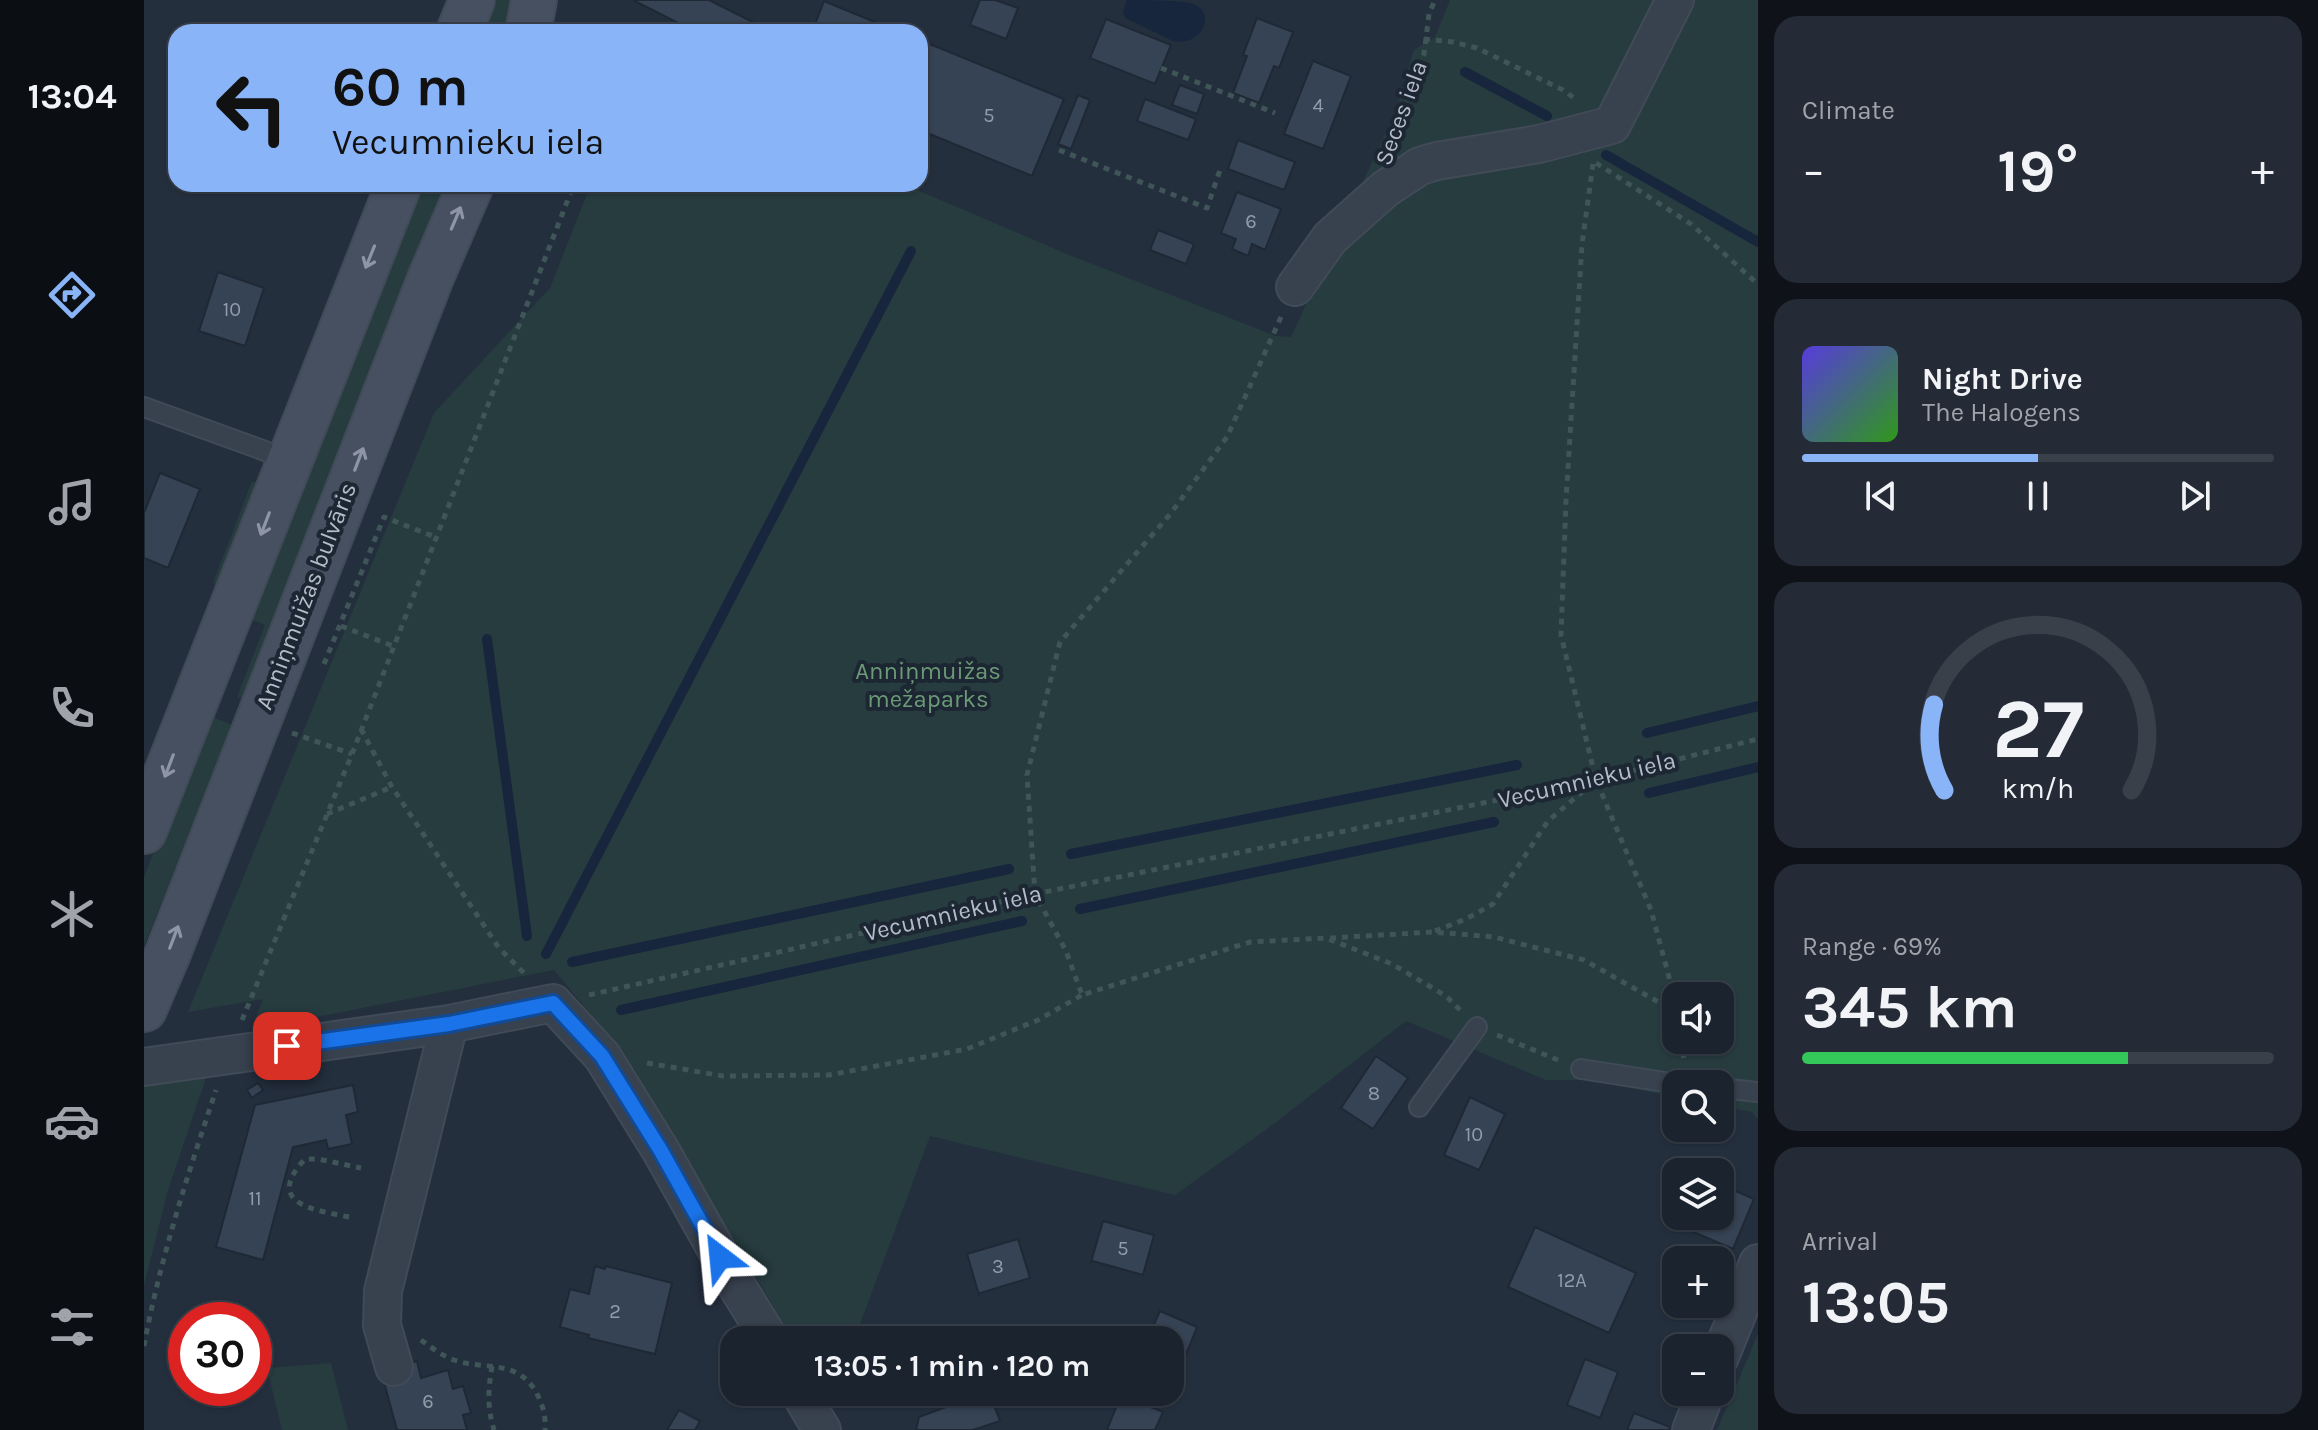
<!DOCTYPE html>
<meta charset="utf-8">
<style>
:root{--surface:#1b232e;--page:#242b36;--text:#f1f3f6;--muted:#a0a4aa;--line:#39404a;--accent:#8ab4f8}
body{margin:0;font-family:Karla,sans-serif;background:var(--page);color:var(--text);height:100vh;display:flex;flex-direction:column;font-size:30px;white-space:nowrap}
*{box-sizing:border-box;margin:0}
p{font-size:26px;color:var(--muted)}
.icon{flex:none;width:44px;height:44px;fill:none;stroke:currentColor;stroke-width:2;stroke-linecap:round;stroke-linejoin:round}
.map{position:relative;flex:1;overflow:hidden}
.panel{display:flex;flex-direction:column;gap:16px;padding:16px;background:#0f1319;width:560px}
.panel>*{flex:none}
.hud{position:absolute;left:24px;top:24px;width:760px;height:168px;border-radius:24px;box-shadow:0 2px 6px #0004,0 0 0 2px var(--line);background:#8ab4f8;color:#111;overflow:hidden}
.fabs{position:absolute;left:1518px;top:982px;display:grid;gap:16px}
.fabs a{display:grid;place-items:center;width:72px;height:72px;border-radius:16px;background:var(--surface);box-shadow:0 2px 6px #0004,0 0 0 2px var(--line);font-size:40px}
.speed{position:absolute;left:24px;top:1302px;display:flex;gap:16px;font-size:40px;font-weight:700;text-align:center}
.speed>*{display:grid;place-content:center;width:104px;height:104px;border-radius:50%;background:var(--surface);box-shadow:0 2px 6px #0004,0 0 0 2px var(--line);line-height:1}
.speed .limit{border:12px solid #d22;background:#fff;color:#111}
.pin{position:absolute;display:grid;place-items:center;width:68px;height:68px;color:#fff;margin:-34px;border-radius:16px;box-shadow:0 4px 12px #0006}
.me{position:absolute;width:88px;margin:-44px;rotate:331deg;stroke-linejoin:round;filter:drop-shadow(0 0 6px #0008)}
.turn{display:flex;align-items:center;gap:28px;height:168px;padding:0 32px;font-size:36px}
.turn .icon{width:104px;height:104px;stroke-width:2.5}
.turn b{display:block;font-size:56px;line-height:68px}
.big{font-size:60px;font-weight:700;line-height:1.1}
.panel .widget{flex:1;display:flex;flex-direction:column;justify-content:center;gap:12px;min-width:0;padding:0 28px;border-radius:24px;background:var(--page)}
.panel .dial{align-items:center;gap:0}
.dial svg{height:208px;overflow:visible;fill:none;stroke:var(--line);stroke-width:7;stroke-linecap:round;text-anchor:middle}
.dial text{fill:var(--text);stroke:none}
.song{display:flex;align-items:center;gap:24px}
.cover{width:96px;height:96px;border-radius:12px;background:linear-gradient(135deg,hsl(250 70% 55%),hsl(110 70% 35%))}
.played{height:8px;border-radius:4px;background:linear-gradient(90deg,var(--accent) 50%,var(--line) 50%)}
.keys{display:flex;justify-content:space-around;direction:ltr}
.heat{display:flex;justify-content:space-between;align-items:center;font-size:44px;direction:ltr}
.charge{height:12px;border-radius:6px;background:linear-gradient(90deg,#34c759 69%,var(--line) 0)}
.trip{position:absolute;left:576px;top:1326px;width:464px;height:80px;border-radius:24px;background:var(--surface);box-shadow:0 2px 6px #0004,0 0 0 2px var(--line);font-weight:700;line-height:80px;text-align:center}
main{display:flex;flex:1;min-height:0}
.tabs{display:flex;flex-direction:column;width:144px;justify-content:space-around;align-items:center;background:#0b0e12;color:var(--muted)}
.tabs .icon{width:56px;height:56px}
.tabs .selected{color:var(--accent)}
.tabs b{font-size:36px;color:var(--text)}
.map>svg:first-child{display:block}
.green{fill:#263c3f;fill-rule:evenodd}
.water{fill:#17263c}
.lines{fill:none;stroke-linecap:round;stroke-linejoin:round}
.stream{stroke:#17263c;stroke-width:10}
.building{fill:#364354;stroke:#1f2835;stroke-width:2}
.lane-casing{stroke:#414a57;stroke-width:22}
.street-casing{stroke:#414a57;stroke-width:40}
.secondary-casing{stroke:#414a57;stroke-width:48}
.path{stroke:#3f5557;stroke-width:5;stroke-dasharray:6 6;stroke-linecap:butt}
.lane{stroke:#38414e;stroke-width:18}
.street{stroke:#38414e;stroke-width:36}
.secondary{stroke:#465061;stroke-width:44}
.oneway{stroke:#8e96a5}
.route-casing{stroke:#114b97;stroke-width:20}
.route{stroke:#1a73e8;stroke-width:14}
.labels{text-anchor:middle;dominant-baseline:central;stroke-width:8;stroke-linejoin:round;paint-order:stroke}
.number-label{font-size:20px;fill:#929caa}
.street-label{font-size:24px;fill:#b4bcc9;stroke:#1d2633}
.park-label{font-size:24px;fill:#6b9a76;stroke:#1d2633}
</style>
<main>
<nav class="tabs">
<b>13:04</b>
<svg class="icon selected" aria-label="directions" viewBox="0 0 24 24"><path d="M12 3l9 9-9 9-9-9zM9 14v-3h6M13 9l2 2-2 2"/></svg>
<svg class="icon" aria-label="music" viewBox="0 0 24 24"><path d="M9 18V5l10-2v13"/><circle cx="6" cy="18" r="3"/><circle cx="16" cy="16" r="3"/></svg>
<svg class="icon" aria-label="phone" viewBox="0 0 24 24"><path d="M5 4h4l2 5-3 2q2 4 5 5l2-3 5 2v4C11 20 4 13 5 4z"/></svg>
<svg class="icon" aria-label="climate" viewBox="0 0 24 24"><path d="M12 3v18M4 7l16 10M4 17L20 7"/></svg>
<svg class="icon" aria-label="car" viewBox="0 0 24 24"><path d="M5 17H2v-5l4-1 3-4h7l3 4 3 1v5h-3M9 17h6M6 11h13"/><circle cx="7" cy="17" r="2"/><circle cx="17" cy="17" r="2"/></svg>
<svg class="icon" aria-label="filters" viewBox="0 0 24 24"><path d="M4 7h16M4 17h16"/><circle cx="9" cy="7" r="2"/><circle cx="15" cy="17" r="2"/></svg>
</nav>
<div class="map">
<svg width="1614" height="1430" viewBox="0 0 1614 1430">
<rect width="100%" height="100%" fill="#242f3e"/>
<path class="green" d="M344,0H368L363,28L336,19Z
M1306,0H1614V1119L1608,1112L1576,1106V1084H1532V1097L1444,1080H1402L1262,1021L1131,1123L1031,1195L786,1136L710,1340H686L643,1329L477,1051L410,970L107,1030L119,999L44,1012L290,413L406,288L447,184H759L923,254L1132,336L1147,337L1250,115L1270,50L1291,37ZM1532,996H1576V1040H1532Z
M271,184H304L267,269L98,698L93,697L121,625L102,617Z
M108,481L116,484L77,586L69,583Z
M95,647L69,717L88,725L0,946V877L63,716Z
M64,1072L24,1190L0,1285V1079Z
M1614,1334V1430H1573Z
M187,1363L204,1430H138L123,1368Z"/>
<path class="water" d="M983,0C1003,0 1028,0 1047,3C1076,12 1056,50 1027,40L981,18L979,11Z"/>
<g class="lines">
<path class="stream" d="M1321,72L1403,116
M1462,155L1614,242
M343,639L383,936
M1503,733L1614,706
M1505,793L1614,767
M927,854L1373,765
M936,909L1350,822
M402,954L767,251
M428,962L865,869
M477,1010L878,921"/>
</g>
<path class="building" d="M489,0H565L617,26L612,32H552Z
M836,0H851L874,8L862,39L826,25Z
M680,1L755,32H668Z
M1113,18L1149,32L1135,68L1130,66L1115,103L1089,93L1103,56L1099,55Z
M962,19L1027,45L1011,84L946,58Z
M776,40L920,99L888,176L776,130Z
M1169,61L1207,76L1179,149L1140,134Z
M1036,85L1060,94L1053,114L1028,105Z
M934,95L946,100L927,149L914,144Z
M1001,99L1052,119L1044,140L993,121Z
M1094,140L1151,162L1140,190L1084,169Z
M1093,192L1137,209L1121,250L1108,244L1104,256L1088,249L1092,239L1077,233Z
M1014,230L1050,244L1042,264L1006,250Z
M74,272L120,288L101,346L55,331Z
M16,473L56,489L24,568L0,558V513Z
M1232,1056L1264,1078L1229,1129L1197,1108Z
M114,1083L119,1090L108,1098L103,1090Z
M209,1085L214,1112L202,1115L208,1144L184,1149L182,1140L149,1147L119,1260L72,1247L111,1105Z
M1326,1097L1361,1114L1335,1170L1300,1155Z
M1576,1184L1610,1199L1589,1249L1519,1219L1532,1189V1216H1576Z
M959,1221L1010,1235L999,1275L949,1261L947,1262Z
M1391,1227L1492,1273L1465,1333L1364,1287Z
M874,1239L886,1278L836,1293L835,1295L823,1254Z
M451,1266L461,1269L462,1266L528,1283L511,1354L444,1338L445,1335L416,1327L426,1289L445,1294Z
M1016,1311L1053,1327L1034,1374L1035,1376L1026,1373V1340H1003Z
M1441,1359L1474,1372L1456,1418L1423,1405Z
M273,1361L277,1378L304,1370L309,1389L319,1386L327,1413L319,1415L323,1430H253L237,1371Z
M800,1392H845L856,1421L829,1430H772L775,1417L805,1406Z
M977,1395L1019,1412L1011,1430H963Z
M535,1410L556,1421L551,1430H523Z
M1490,1413L1526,1427L1525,1430H1483Z"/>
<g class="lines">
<g class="lane-casing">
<path id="lane" d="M0,407L146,460
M1437,1069L1534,1084
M1576,1088L1614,1092
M1275,1107L1333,1027"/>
</g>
<g class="street-casing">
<path id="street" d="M1151,287L1186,238L1241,189L1276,166L1293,161L1395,144L1468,125L1531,0
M0,1067L305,1024L409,1003L458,1056L517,1151L591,1283L626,1340
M1576,1357L1614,1263
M250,1367L238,1325L239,1291L305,1024
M655,1392L678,1430
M1547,1430L1562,1392"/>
</g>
<g class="secondary-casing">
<path id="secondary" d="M315,32L328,0
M384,32L390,0
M0,831L255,184
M0,1009L24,953L287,277L327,184"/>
</g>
<path class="path" d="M1280,39L1309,42L1333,48L1419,90L1433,100
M1017,68L1131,113
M1244,145L1280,54L1285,14L1291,0
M915,150L1063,208L1076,170
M1452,163L1547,224L1614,284
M1449,164L1438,244L1422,500L1417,635L1452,780L1507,910L1532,1003
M1137,317L1083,437L1027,513L916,642L883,775L891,894L922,951L938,995L1106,942L1182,938L1248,964L1302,996L1316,1010
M197,626L249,646
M180,664L240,517L291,537
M217,729L248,787L355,948L383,976
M148,733L208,754
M183,814L248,787
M1291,931L1322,919L1349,904L1404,821L1451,781
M1186,938L1289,932L1350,937L1440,960L1532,1012
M445,995L891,894L1452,780L1614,739
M98,1020L208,754L430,184
M1353,1035L1414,1060
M1538,1040L1540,1063
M503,1063L579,1076L685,1075L823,1049L894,1020L938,995
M205,1217C171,1210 119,1204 161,1159H174L217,1168
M277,1340C287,1347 298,1356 310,1360C341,1371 374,1358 393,1394C399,1405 402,1417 401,1430
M0,1346C16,1259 44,1174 72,1090
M348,1366C344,1391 343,1406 350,1430"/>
<use href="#lane" class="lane"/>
<use href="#street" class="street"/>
<use href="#secondary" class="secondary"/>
</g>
<defs><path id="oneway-shaft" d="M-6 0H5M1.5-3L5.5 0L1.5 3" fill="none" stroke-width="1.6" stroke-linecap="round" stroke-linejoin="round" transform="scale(2)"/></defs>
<g class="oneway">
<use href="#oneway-shaft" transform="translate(312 218) rotate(-67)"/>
<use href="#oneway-shaft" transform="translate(226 257) rotate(112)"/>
<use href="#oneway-shaft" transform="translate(215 459) rotate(-69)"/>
<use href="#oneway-shaft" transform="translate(121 524) rotate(111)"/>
<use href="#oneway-shaft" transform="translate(25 766) rotate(111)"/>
<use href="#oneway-shaft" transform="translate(30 937) rotate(-69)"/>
</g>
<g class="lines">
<g class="route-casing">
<path id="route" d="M143,1046L305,1024L409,1003L458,1056L517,1151L576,1257"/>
</g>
<use href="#route" class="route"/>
</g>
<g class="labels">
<g class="number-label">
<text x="1174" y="105">4</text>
<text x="845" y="115">5</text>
<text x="1107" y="221">6</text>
<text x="88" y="309">10</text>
<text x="1230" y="1093">8</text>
<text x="1330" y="1134">10</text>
<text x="111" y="1198">11</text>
<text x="979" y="1248">5</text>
<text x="854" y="1266">3</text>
<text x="1428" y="1280">12A</text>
<text x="471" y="1311">2</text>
<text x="284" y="1401">6</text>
</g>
<g class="street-label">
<text transform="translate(1257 113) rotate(-70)">Seces iela</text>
<text transform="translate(162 596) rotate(-69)">Anniņmuižas bulvāris</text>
<text transform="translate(1443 780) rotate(-13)">Vecumnieku iela</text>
<text transform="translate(809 913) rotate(-13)">Vecumnieku iela</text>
</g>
<g class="park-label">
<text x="784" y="671">Anniņmuižas<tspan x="784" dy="28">mežaparks</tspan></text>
</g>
</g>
</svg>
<div class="fabs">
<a><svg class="icon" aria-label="sound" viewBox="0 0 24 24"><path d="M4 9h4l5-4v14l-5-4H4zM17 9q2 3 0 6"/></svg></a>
<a><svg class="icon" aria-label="search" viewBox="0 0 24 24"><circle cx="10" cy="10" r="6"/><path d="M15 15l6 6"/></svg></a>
<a><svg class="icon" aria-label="layers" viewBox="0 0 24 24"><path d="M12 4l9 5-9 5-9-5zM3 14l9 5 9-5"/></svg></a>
<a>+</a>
<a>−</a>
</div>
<div class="speed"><div class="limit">30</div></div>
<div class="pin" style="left:143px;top:1046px;background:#d93025"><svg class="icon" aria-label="arrive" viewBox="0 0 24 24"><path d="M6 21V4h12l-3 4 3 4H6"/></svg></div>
<svg class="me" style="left:576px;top:1257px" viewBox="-20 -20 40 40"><path d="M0-17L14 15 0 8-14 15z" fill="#1a73e8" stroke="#fff" stroke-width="4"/></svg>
<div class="trip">13:05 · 1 min · 120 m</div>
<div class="hud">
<div class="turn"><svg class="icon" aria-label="left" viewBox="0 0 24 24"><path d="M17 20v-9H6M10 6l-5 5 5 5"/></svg><div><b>60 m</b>Vecumnieku iela</div></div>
</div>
</div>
<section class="panel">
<div class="widget"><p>Climate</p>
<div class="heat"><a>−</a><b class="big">19°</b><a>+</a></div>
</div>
<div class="widget">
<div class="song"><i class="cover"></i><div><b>Night Drive</b><p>The Halogens</p></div></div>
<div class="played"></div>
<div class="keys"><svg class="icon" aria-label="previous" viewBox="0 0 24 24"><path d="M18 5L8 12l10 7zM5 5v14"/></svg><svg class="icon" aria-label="pause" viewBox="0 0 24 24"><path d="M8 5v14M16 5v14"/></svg><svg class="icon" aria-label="next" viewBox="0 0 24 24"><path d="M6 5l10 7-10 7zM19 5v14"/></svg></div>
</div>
<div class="widget dial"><svg viewBox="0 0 100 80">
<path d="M14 69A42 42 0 1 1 86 69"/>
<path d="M14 69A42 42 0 0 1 10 36" stroke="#8ab4f8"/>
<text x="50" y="56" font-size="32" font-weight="700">27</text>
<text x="50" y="72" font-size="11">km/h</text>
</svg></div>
<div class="widget"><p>Range · 69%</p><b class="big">345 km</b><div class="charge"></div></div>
<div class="widget"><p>Arrival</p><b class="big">13:05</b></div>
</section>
</main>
